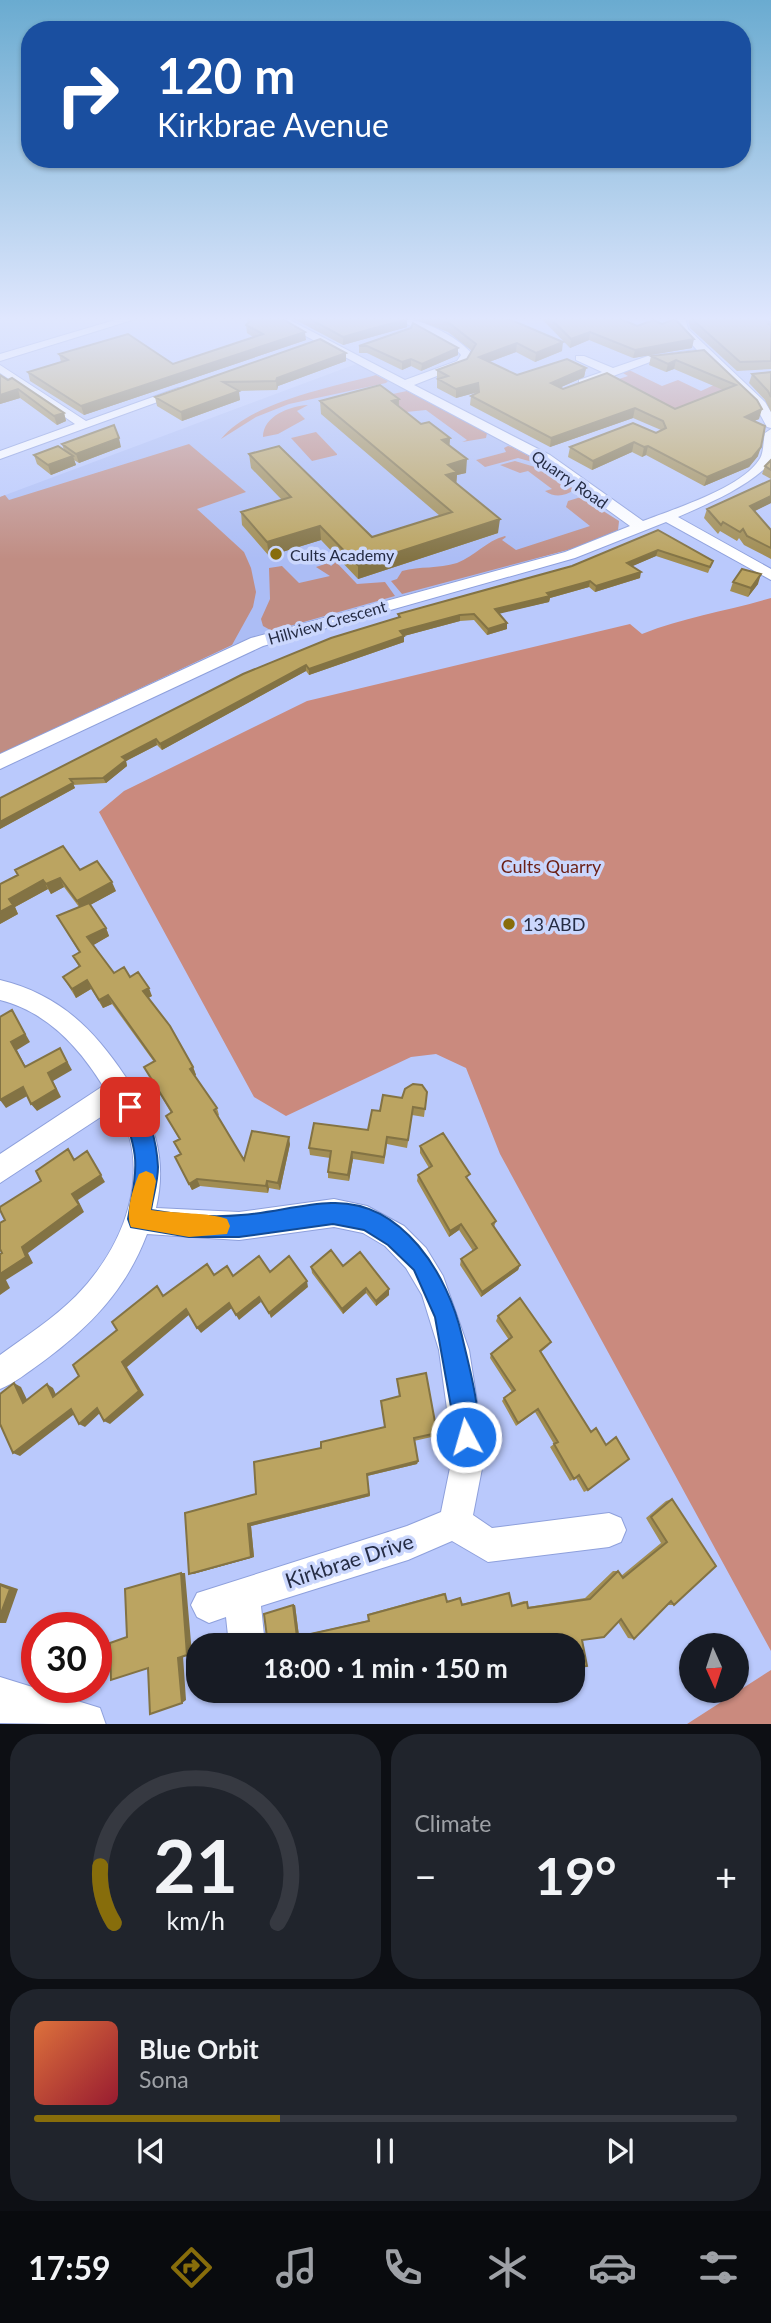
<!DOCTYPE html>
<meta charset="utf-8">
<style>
:root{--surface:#171b24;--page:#20242c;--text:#f1f3f6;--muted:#9ea1a6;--line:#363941;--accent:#876d0b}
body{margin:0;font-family:Lato,sans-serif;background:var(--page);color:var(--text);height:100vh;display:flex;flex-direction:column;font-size:26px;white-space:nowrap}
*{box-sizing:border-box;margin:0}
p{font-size:23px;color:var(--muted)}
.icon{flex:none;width:38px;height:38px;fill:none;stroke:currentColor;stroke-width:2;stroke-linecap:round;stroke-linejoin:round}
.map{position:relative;height:1724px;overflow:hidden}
.details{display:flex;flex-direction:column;gap:10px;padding:10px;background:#0d0f14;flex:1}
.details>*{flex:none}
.banner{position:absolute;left:21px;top:21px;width:730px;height:147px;border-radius:28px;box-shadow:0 2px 5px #0004;background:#1a4fa0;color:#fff;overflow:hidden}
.needle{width:46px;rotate:177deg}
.tools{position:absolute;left:679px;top:1633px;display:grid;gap:14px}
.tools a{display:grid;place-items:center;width:70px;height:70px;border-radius:50%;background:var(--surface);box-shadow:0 2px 5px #0004;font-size:35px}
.speed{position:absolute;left:21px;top:1612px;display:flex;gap:14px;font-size:35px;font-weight:700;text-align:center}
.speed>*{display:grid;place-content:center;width:91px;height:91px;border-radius:50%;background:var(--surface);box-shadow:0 2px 5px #0004;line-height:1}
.speed .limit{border:10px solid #d22;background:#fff;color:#111}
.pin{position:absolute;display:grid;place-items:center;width:60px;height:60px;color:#fff;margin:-30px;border-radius:14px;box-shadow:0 4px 10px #0006}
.me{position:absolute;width:77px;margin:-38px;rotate:354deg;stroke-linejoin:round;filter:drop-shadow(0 0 5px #0008)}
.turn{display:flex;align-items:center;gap:24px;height:147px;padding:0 21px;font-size:32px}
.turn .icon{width:91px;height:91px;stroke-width:2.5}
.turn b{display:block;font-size:49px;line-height:60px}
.big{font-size:52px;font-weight:700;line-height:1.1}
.details .tile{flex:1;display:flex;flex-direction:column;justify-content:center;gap:10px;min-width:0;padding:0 24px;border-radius:28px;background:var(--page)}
.details .dial{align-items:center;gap:0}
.dial svg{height:182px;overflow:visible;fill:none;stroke:var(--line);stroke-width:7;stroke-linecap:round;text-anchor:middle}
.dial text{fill:var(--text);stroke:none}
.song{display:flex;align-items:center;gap:21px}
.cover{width:84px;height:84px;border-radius:10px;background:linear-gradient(135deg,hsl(20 70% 55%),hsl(350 70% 35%))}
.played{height:7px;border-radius:4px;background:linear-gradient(90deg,var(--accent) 35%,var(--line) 35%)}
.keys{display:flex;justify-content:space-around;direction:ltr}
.heat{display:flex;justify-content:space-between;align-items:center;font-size:38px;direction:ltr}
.details .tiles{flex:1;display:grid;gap:10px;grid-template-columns:1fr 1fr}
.tile:last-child{grid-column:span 2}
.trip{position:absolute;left:186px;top:1633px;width:399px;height:70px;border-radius:28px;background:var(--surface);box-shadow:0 2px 5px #0004;font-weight:700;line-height:70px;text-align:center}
.tabs{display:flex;height:112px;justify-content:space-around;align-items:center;background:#090b0e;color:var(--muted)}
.tabs .icon{width:49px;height:49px}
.tabs .active{color:var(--accent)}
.tabs b{font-size:32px;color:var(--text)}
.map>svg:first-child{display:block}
.built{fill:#acbdf5}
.green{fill:#c08d83}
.forest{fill:#ca8a7e}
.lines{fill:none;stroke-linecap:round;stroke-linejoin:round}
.minor-casing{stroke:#8ea0dc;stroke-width:2}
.tertiary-casing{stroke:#8ea0dc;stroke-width:2}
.minor{fill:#fff;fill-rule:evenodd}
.tertiary{fill:#fff;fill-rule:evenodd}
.wall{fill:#a18d53}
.shaded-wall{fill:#837344}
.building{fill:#bba461;stroke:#837344;stroke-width:2}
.route{fill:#1a73e8;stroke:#114b97;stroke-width:2}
.slow{fill:#f59e0b}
.poi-dot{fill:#876d0b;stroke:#cbd7fd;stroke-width:2.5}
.labels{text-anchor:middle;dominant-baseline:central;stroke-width:7;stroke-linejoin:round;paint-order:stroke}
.far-street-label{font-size:16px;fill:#252c44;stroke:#cbd7fd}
.far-poi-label{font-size:16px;fill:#252c44;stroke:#cbd7fd;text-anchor:start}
.park-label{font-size:18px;fill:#6b1f14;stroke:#cbd7fd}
.poi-label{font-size:18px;fill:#252c44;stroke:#cbd7fd;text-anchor:start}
.near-street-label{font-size:21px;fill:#252c44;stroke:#cbd7fd}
</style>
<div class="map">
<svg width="771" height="1725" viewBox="0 0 771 1725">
<rect width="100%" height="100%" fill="#bac9fc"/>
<path class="built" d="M356,364L544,464L590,502L619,521L618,530L526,562L272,631L232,645L0,754V497Z"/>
<path class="green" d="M629,370L662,386L678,380L701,391L727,379L740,391L685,413L640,393L603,381L613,377L619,379L628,376L623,373Z
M376,375L388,381L386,383L289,404L256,417L221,439C251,402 332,387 376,375Z
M407,391L487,433L486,438L462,442L467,440L426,410L406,412L383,396Z
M308,405L297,411L305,419L278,434L263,437C263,416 290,406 308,405Z
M316,432L337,454V455L312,461L291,438Z
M189,444L246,492L197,509L244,552L251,568L256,592L253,607L232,645L0,754V497L5,495L9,500Z
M508,446L512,447L547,466L518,458L485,467L476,460L506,452L504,448Z
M515,461L558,474L574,490C565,496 555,498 545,491L552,489L528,471L520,473L500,465Z
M581,497L619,521L618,530L579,547L402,594L391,581L397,579L402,571C420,566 438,569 457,563C475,556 486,541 505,536L506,537L502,540L516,550L590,526L566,507L568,501Z
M336,562L357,584L385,582L395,596L272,631L263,626L261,619L270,599L269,568L282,566L299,583L330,576L316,567L328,563L331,566Z"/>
<path class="forest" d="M771,598V1651L500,1154L466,1068L436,1054L411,1057L286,1116L254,1097L99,812L124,791L307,701L630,624L642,634C685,617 728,611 771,598Z
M771,1670V1724H687Z"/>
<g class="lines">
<g class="minor-casing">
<path id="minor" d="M125,317H142L0,361V354Z
M270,317H284L405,380L457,361L461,355L455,348L393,317C418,317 457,335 473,355L465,365L414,385L550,455L643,521C674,509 741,488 759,460C764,454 763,441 765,433L771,429V463C744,489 712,502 678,517L771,569V580L666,522L575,558L263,646L0,769V754L251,638L565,552L630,526L540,461Z
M675,317H685L688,329L765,402L771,412V428L767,427L756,407L703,356L650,362L587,386H579V380L602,372L576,360V356H584L613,368L648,356L697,350L675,326Z
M0,365L86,421L178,388L188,391L0,459V451L75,424L0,373Z
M0,980C58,994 93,1028 125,1076C153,1118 168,1157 156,1208L239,1212L334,1199L367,1206L404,1226L426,1248L443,1276L469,1350L485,1453L473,1515L492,1528L609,1513L621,1518L626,1530L621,1542L609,1547L488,1562L452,1541L408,1560L261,1606L265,1645H229L226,1617L209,1623L197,1617L191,1605L197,1593L407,1526L441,1512L453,1453L439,1350L422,1295L406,1268L385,1246L363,1233L334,1227L239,1240L147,1234C126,1290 89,1328 41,1363C28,1372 15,1383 0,1389V1355C26,1336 53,1319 76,1296C124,1247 155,1170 116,1107L0,1183V1154L103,1086C78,1046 47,1012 0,1000Z"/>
</g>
<g class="tertiary-casing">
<path id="tertiary" d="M0,1677L100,1708L106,1725L0,1723Z"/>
</g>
<use href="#minor" class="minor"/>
<use href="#tertiary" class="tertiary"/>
</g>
<path class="wall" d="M245,317H279L306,340L84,415L30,381L28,372L61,362L59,354L173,364L253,337L247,333L246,325L248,322Z
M290,317H405L407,327L343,345Z
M409,317H504L562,351L535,362L516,352L489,362L517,375L586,368L584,377L559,388L563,389L675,409L723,390L674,369L666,372L649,365L651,356L704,350L757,400L759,419L754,421L758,456L749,467L704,486L646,455L642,457L632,452L592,470L568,457L570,447L656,433L661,430L633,418L550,447L470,405L471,396L478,393V392L456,398L437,388V370L467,359L472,351L448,332Z
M540,317H616L692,348L633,358L589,340L570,348Z
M690,317H767L766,320L771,322V369L737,371L690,328L689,322Z
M320,339L346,361L278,386L277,390L238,391L240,400L182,421L157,406L155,397Z
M359,346L458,348V355L421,371L411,366L402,370L367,353H359Z
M771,372V412L765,400L749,383L752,374Z
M0,375L64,413L66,421L57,425L20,398L0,404Z
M399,399V406L421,424L450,438L449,446L466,473L457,475L456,484L498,533L358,579L321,540L269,556L242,525L241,512L282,500L251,468L249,454L372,537L440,516L321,414L320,401Z
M62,444L121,447L79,463L74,460L76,465L51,475L37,464L34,455L64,450Z
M771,460V479L762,474L765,466Z
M771,503L754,511L771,530V559L744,545L739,538L737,541L720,531L718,534L704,518L707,509Z
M658,530L713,561L708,573L656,556L632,566L640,578L595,592L589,587L550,598L549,602L499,613L507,629L487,635L474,620L460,621L404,636V642L309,675L306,671L162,750L157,745L126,761L127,766L106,783L73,785L75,788L0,829V798L398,617V614L572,566Z
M733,582L758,584L748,597L730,591Z
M15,870H80L116,891L90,905L106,928L109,936L93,945L114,973L130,977L152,996L148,998L193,1067L196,1075L194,1076L217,1108L219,1115L218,1116L244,1160L290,1144L280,1190L269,1188L268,1193L200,1186L192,1190L175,1157L180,1154L174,1142L179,1139L166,1116L171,1113L144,1067L154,1062L112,1004L103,1008L91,989L76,998L63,977L79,967L73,956L79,952L57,916L79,907L64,887L51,894L48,889L15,907L18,914L0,924L17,875Z
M427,1092L424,1117L412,1115L407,1148L387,1144L384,1164L353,1159L349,1181L328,1178V1172L330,1158L310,1155L309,1148L368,1130L380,1111Z
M420,1146L468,1181L496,1221L494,1227L520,1265L518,1270L481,1297L460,1265L461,1259L473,1251L459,1230L449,1237L417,1181L418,1175L429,1168L420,1153Z
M343,1266L389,1295L376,1306L366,1293L343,1314L312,1273L311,1267Z
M498,1316L551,1342L548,1346L541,1352L591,1432L606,1445L616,1437L588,1490L584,1492L576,1478L570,1481L550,1447L554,1444L535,1412L516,1426L502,1401L504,1398L512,1392L490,1358L491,1354L509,1340L496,1321Z
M397,1379L437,1433L436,1436L414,1441L418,1461L417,1464L367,1476L370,1496L251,1526L254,1557L193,1574L256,1494L321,1448L385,1427L399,1396Z
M672,1499L674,1605H668L634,1639L628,1638L618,1622L268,1645L293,1605H295L299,1636L369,1620L368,1614L444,1593L445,1594L447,1601L460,1598L461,1604L509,1593L512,1605L524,1601L527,1602L528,1607L585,1598L613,1571H618L621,1576L661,1543L646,1518L666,1501Z"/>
<path class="shaded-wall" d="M407,319V327L343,345V337Z
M305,332L306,340L84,415L81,406Z
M590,332L589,340L570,348L571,339Z
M694,339L692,348L633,358L635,350Z
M563,342L562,351L535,362L536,353Z
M517,343L516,352L478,366L479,357Z
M458,348V355L421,371L422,364Z
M346,353V361L278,386L277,390L276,381L277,378Z
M411,359V366L402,370V362Z
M676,360L674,369L666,372L668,364Z
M586,368L584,377L550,392L551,383Z
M478,383V392L456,398V389Z
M18,389L20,398L0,404V395Z
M239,391L240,400L182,421L181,412Z
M399,399L398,412L392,401Z
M635,408L633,418L550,447L551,438Z
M762,409L759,419L743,426L745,417Z
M64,413L66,421L57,425L54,416Z
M119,438L121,447L79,463L76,454Z
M450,438L449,452L442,440Z
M634,442L632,452L592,470L593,461Z
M648,446L646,455L642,457L644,447Z
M761,447L758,456L749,467L704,486L707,477Z
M73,456L76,465L51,475L48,465Z
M467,459L466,473L457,475L456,486L445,489L448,465Z
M771,496V503L747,515L750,506Z
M500,519L498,533L358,579V565Z
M320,526L321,540L269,556L267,542Z
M658,550L656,556L626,569L627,563Z
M641,572L640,578L595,592L596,586Z
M761,574L758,584L748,597L751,588Z
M590,581L589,587L550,598L549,602L494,615L495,609Z
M460,615V621L404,636V642L309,675V669L400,631Z
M507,623V629L487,635L488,629Z
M306,665V671L162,750L160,744Z
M156,739L157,745L126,761L127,766L106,783L103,778L122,757Z
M73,783L75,788L0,829V822Z
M60,878L64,887L51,894L46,884Z
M43,880L48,889L15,907L18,914L0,924V912L9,899Z
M112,882L116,891L81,910L77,901Z
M106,928L109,936L92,946L87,937Z
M87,980L91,989L76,998L72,989Z
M149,988L152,996L146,999L143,991Z
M108,995L112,1004L103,1008L99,1000Z
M12,1010L30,1042L17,1050L30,1075L25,1067L11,1042Z
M60,1048L72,1070L53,1081L61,1097L37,1111L31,1104Z
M193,1067L196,1075L193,1077L190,1069Z
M23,1087L29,1095L6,1108L0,1100Z
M289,1137L290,1144L280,1190L278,1183Z
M87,1151L105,1182L78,1200L84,1212L28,1253L33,1263L6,1280L10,1288L0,1295V1274L22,1247L72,1194Z
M352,1152L353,1159L349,1181L348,1175Z
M197,1179L200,1186L192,1190L189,1184Z
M267,1181L269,1188L268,1193L266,1186Z
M461,1224L459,1230L449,1237L450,1231Z
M520,1265L518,1270L481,1297L482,1292Z
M307,1281L308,1287L271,1318L269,1313Z
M366,1288V1293L343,1314L342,1309Z
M389,1289V1295L376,1306V1301Z
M259,1297L261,1302L239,1320L236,1315Z
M229,1303L232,1308L201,1333L197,1328Z
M186,1309L190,1314L127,1367L144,1395L110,1424L104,1421L122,1362Z
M14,1383L21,1387L30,1406L23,1403Z
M47,1384L53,1388L59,1401L53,1397Z
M97,1408L102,1411L85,1427L79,1424Z
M71,1409L77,1412L20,1456L13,1453Z
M418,1461L417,1464L367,1476V1474Z
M369,1494L370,1496L251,1526L254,1557L193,1574H189L248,1524Z
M181,1573H185L192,1654L187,1655Z
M0,1583L18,1589L6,1623H0Z
M293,1605H295L299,1636L297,1637Z
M183,1656L186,1700L182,1703L178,1658Z"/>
<path class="building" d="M250,317H279L305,332L81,406L28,372L68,360L59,354L128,334L173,364L263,334L246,325L252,319Z
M306,317H405L407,319L343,337Z
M432,317H504L563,342L536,353L517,343L479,357L517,375L567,359L586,368L551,383L563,389L607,373L675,409L736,385L676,360L668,364L651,356L704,350L757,400L762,409L745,417L765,426L761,447L752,458L707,477L648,446L644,447L634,442L593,461L570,447L633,423L656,433L666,428L663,421L635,408L551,438L471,396L479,392L478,383L456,389L438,379L448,376L437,370L467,359L476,344L449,323Z
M549,317H616L637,326L654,320L662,324L675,319L694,339L635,350L590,332L571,339Z
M692,317H767L765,320L771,322V323L769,324L771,325V361L740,362L692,319Z
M413,323L458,348L422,364L411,359L402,362L367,346H359L411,328Z
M320,339L346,353L277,378L276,381L223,382L239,391L181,412L155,397Z
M771,372V397L768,391L752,374Z
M0,375L8,380L12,378L64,413L54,416L18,389L0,395Z
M380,385L399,399L392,401L421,424L429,422L450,438L442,440L467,459L448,465L457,472L446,475L500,519L358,565L320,526L267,542L241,512L291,497L249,454L279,446L372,537L452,512L320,401Z
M114,425L119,438L76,454L62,444Z
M58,446L73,456L48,465L34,455Z
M771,460V470L765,466Z
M771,480V496L750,506L771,530V548L747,536L743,529L740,532L723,522L721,525L707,509Z
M658,530L713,561L710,567L658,550L627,563L641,572L596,586L590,581L547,593L550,596L495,609L507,623L488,629L474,614L460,615L400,631L404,636L309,669L306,665L160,744L156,739L122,757L126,760L103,778L70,779L73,783L0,822V798L243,674L331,638L400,617L398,614L572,566Z
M742,569L761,574L751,588L733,582Z
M63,846L80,870L97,861L112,882L77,901L60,878L46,884L43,880L9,899L13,905L0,912V884L18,875L15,870Z
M89,903L106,928L87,937L114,973L124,967L130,977L138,972L149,988L143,991L170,1026L193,1067L190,1069L217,1108L214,1110L244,1160L252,1131L289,1137L278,1183L267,1181L266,1186L197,1179L189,1184L175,1157L181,1154L174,1142L180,1139L166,1116L172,1112L144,1067L155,1061L108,995L99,1000L87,980L72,989L63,977L80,966L73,956L80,952L57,916Z
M12,1010L25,1034L11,1042L25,1067L60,1048L67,1062L48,1073L56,1089L31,1104L23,1087L0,1100V1017Z
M413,1084L422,1085L427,1092L425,1109L413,1107L408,1140L387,1137L384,1157L352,1152L348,1175L328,1172L331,1151L309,1148L314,1123L368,1130L372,1110L380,1111L383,1095L402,1098L405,1089Z
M443,1133L470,1174L466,1177L496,1221L492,1224L520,1265L482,1292L461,1259L477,1248L461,1224L450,1231L418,1175L432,1166L420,1146Z
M68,1149L74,1160L87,1151L101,1175L72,1194L79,1205L22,1247L26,1257L0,1274V1254L2,1253L0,1249V1223L5,1220L0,1210V1207L41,1181L36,1171Z
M331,1250L343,1266L360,1252L389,1289L376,1301L366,1288L342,1309L311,1267Z
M259,1256L270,1272L289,1256L307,1281L269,1313L259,1297L236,1315L229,1303L197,1328L186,1309L122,1362L139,1391L104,1421L97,1408L79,1424L71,1409L13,1453L0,1424V1394L14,1383L23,1403L47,1384L53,1397L79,1376L73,1365L117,1330L112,1322L157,1286L163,1296L207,1264L214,1275L227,1266L233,1276Z
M520,1298L551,1342L540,1351L591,1432L596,1428L606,1445L616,1437L629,1459L588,1490L579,1475L574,1479L554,1444L558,1442L538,1409L518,1423L504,1398L515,1390L491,1354L512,1337L498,1316Z
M426,1373L437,1433L414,1438L418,1461L367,1474L369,1494L248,1524L251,1557L189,1574L185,1513L256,1494L254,1462L321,1448V1442L385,1427L381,1401L400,1396L397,1379Z
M672,1499L716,1566L674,1605L671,1601L634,1639L621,1619L604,1637L582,1640L587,1666L572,1668V1645H268L264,1614L293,1605L297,1637L369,1621L368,1615L445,1594L447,1602L460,1598L462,1605L509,1593L512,1606L527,1602L528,1608L590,1599L618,1571L623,1578L667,1542L651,1517Z
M181,1573L187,1655L178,1658L182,1703L150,1714L148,1668L111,1680L110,1643L127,1637L125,1589Z
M0,1585L10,1589L0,1616Z
M273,1690H295L274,1697Z"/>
<linearGradient id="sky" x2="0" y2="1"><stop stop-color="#6aabd0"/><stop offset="0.57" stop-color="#e0e7fe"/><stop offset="1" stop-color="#e0e7fe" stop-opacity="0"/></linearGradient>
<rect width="771" height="559" fill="url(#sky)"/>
<path class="route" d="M130,1098C150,1106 157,1147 158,1167C158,1181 153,1197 151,1210C180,1215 211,1218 241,1215C271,1213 301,1204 331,1203C403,1200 448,1275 462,1336C468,1363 485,1420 475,1446L466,1449L458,1446L435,1317L414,1270L388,1245L364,1230L333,1224L239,1237H189L131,1227L128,1219C137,1168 141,1156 120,1107L123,1101Z"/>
<path class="slow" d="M146,1171L153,1174L156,1181L151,1210C169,1213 213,1213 227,1219L230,1226L227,1234L189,1237L131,1227C125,1213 133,1188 139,1174Z"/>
<g class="poi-dot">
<circle cx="276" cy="554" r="7"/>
<circle cx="509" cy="924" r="7"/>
</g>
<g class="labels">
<g class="far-street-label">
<text transform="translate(570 479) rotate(35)">Quarry Road</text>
<text transform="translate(327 622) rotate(-16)">Hillview Crescent</text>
</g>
<g class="far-poi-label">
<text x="290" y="554">Cults Academy</text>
</g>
<g class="park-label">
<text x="551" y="866">Cults Quarry</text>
</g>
<g class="poi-label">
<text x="523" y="924">13 ABD</text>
</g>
<g class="near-street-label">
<text transform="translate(349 1560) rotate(-18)">Kirkbrae Drive</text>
</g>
</g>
</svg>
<div class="tools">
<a><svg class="needle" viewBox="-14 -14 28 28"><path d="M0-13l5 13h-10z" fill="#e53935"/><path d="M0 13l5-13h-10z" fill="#9ea1a6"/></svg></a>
</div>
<div class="speed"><div class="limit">30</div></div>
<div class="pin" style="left:130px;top:1107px;background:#d93025"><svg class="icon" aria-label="arrive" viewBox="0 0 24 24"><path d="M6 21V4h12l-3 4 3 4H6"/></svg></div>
<svg class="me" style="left:466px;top:1437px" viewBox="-20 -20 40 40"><circle r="17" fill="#1a73e8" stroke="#fff" stroke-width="3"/><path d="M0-11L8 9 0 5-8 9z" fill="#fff"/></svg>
<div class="trip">18:00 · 1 min · 150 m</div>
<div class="banner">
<div class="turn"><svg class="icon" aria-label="right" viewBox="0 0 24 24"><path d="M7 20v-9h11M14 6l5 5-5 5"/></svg><div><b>120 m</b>Kirkbrae Avenue</div></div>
</div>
</div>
<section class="details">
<div class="tiles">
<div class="tile dial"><svg viewBox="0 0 100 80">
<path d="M14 69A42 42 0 1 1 86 69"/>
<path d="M14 69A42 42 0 0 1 8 44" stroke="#876d0b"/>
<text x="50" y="56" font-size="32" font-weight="700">21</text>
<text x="50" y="72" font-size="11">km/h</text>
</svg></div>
<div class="tile"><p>Climate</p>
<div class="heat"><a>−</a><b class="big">19°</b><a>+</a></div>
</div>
<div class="tile">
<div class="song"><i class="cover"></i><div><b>Blue Orbit</b><p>Sona</p></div></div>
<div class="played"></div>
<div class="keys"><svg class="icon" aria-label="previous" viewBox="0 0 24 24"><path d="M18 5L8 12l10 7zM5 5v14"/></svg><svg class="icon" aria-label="pause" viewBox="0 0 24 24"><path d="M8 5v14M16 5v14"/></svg><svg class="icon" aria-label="next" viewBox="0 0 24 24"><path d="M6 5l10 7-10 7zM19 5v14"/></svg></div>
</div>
</div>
</section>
<nav class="tabs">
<b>17:59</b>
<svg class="icon active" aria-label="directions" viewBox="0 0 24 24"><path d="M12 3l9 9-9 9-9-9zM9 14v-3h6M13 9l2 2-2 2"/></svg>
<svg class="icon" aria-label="music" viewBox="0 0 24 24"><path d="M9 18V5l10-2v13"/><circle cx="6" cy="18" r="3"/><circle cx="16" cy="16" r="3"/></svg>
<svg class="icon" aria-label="phone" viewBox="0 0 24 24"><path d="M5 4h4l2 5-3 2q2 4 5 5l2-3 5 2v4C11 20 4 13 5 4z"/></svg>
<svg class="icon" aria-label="climate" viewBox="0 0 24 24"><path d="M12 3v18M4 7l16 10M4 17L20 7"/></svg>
<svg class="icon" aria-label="car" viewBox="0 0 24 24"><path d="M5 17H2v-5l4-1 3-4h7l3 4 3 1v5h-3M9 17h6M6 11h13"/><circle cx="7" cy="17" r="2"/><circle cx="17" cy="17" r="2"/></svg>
<svg class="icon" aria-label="filters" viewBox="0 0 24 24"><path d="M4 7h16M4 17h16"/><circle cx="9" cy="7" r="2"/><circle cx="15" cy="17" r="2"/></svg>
</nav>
